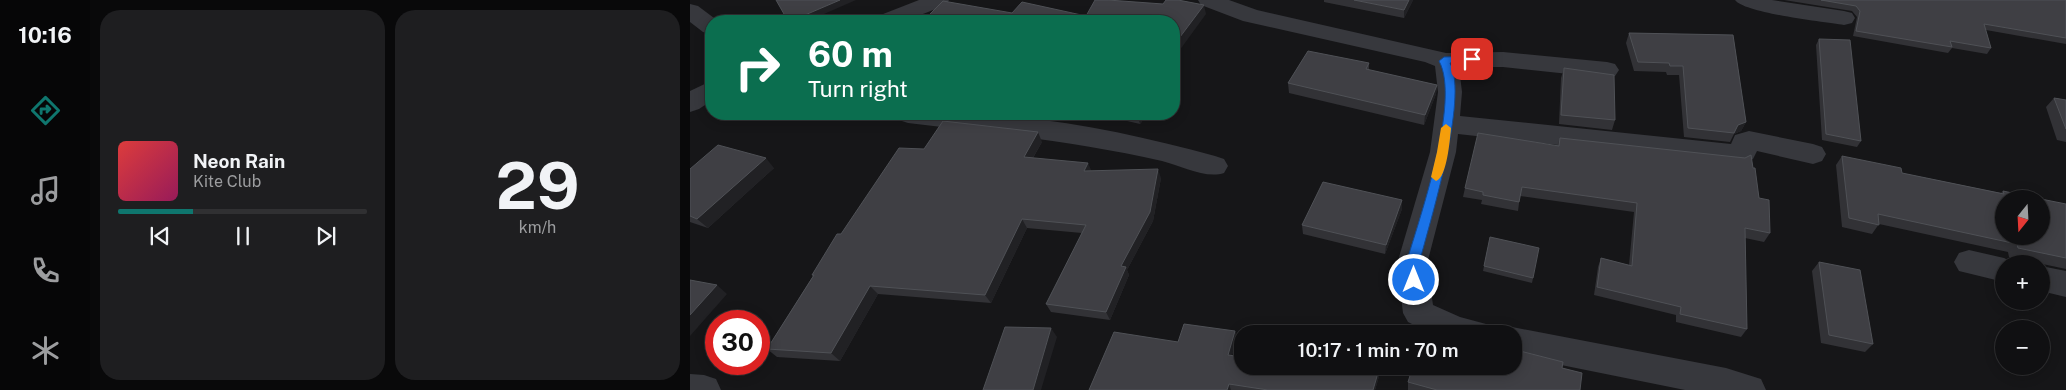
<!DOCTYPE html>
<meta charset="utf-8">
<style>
:root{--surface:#101012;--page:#1e1e20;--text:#f1f3f6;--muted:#9c9d9f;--line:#303032;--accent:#0f766e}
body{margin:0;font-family:"Public Sans",sans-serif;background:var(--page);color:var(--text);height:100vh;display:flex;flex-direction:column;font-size:19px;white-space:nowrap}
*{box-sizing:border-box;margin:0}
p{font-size:16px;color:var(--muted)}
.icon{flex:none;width:28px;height:28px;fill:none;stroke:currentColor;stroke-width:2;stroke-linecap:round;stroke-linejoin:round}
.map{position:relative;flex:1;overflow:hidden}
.panel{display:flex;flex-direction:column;gap:10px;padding:10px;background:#09090a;width:600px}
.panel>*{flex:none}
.top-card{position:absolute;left:15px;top:15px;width:475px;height:105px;border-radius:20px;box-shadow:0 2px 12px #0003,0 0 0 1px var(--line);background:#0b6e4f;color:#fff;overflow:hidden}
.needle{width:32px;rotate:198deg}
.buttons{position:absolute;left:1305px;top:190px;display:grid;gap:10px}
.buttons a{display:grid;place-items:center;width:55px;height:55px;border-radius:50%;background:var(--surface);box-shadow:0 2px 12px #0003,0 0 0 1px var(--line);font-size:25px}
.speed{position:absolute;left:15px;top:310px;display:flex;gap:10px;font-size:25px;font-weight:700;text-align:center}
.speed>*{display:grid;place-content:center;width:65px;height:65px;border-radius:50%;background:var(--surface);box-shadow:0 2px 12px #0003,0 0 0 1px var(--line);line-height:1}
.speed .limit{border:8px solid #d22;background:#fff;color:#111}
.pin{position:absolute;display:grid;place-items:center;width:42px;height:42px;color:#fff;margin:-21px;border-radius:10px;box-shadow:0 2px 8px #0006}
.me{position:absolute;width:55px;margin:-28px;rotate:0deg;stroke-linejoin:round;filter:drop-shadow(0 0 4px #0008)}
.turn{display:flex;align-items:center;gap:18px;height:105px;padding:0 20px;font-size:22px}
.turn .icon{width:65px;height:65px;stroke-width:2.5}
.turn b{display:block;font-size:35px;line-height:42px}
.panel .card{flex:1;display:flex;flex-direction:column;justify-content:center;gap:8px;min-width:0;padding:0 18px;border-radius:20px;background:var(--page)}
.panel .dial{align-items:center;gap:0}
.dial b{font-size:65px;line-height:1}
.song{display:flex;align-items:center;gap:15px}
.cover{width:60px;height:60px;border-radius:8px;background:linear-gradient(135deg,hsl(0 70% 55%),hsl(330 70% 35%))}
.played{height:5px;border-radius:2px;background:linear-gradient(90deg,var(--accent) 30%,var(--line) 30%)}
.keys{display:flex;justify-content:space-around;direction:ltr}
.panel .tiles{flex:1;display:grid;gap:10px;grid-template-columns:repeat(2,1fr)}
.trip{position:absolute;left:544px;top:325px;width:288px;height:50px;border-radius:20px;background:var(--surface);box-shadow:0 2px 12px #0003,0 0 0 1px var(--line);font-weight:600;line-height:50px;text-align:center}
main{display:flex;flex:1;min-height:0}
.menu{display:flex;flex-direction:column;width:90px;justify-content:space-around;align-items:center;background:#060607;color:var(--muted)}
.menu .icon{width:35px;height:35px}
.menu .active{color:var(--accent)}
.menu b{font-size:22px;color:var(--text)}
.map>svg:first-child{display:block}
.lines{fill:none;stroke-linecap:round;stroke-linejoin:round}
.minor{fill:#37383d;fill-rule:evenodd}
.wall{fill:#323236}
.shaded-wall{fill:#212124}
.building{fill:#3f3f44;stroke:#4f5156}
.route{fill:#1a73e8;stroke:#114b97}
.slow{fill:#f59e0b}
</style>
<main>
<nav class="menu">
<b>10:16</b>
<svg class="icon active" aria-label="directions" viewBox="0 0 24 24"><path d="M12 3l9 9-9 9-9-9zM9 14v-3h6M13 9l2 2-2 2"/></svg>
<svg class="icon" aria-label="music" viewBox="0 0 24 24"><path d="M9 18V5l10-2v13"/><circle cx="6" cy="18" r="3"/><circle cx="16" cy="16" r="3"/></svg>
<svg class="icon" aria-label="phone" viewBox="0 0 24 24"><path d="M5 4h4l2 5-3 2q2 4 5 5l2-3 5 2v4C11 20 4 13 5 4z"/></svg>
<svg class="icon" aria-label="climate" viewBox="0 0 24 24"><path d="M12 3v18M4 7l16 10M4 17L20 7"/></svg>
</nav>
<section class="panel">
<div class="tiles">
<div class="card">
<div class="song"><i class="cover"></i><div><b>Neon Rain</b><p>Kite Club</p></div></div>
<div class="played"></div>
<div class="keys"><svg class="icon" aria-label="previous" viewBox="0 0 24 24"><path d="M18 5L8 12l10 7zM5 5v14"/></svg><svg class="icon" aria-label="pause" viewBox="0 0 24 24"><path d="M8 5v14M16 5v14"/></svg><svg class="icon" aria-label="next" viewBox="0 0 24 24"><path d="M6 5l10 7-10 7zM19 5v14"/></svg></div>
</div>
<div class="card dial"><b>29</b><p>km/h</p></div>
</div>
</section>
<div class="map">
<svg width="1376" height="390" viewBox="0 0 1376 390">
<rect width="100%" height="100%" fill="#161618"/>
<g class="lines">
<path class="minor" d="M229,0H259L256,5L215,21H185L188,16Z
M508,0H539L567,10L756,53L813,52L917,62L925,64L929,70L925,76L917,78L813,67H769L772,92L770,116L1041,144L1045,135L1059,131L1123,144L1132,147L1136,154L1132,161L1123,164L1067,151L1063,159L1050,165L768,134L766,152L737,264L743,305L770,317L796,324L801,334H742L718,322L713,313L707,264L740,152L748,92L745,66L735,62L553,21L511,5Z
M1045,0H1082L1154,11L1162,13L1165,18L1162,23L1154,25C1134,22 1054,13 1045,0Z
M0,4L8,6L28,21H21V34L13,32L0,22Z
M21,81V101L9,109L0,112V91Z
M205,114C312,107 423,128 525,156L534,159L538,166L534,173C516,179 491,166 472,161C388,142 303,133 218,123L209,120Z
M1279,250L1314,258L1326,264H1314V282L1269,271L1264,262L1269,253Z
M1351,266L1376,271V297L1351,291Z
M822,327L1036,368L1071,379L1076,390H995L822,355V334H809L811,331Z
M0,374L14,375L26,379L31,390H0Z"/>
</g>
<path class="wall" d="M634,0H723L714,18L634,2Z
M1094,0H1376V44L1296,30L1301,48L1297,54L1262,48L1258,53L1163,36L1167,17L1162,11Z
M939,33L1043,35L1056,122L1051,131L1044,134L1040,142L994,137L989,75H977L976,72L944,71L936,43Z
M1129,39L1171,141L1167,147L1132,140L1126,45Z
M679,63V70L747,85L746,94L734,125L599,93L598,83Z
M874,68L925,120L922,130L869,124L871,78Z
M1364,98L1376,100V142L1367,140L1356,107Z
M297,114H368L365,120Z
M407,114H458L450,124Z
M870,138L1063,168L1069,198L1080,233L1074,242L1055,238L1057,329L1051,337L986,322V315L904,295L908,267L911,258L939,265L944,212L830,196L828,211L791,204L792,200L773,197L775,188L867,146Z
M352,142L343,158L401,171L471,178L463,221L437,270L439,275L420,320L361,312L356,304L392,233L337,228L301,303L188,294L150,361L87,357L77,349L123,276L122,275L151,234Z
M1152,156L1212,173L1311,193L1313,191L1376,204V269L1319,257L1318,252L1189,224L1182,234L1152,227L1146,165Z
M84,168L18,228L0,222V169Z
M712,209L695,254L613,234L612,225Z
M800,237L843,278L842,283L793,271Z
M1129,262L1183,344L1175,352L1131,343L1122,271Z
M545,331L547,338L542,355L552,366H692L685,390H399Z
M830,351L872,368L890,390H718V382L827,359Z"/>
<path class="shaded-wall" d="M150,0H166L118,21H101Z
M719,0H723L714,18V10Z
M514,5L516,14L484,58V45Z
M747,85L746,94L734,125L735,115Z
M362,114H368L365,120Z
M448,114H458L450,124L447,115Z
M1056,122L1051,131L1044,134L1048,125Z
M348,132L352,142L338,166L334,157Z
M76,158L84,168L18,228L7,219Z
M398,163L402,172L394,171Z
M468,169L471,178L463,221L437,270L439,275L420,320L416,312L431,266Z
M712,200V209L695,254L696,245Z
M332,219L337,228L301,303L295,295Z
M27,285L37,294L0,336V315Z
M180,286L188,294L150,361L141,353Z
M361,328L367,337L351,390H343Z
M545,331L547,338L540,362L538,355Z
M690,366H692L685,390H683Z
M539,384L541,390H537Z"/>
<path class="building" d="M86,0H150L101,21H98Z
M405,0H418L473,4L476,0H488L514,5L484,45V21H233L253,1L322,13L332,2L396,16Z
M664,0H719L714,10Z
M1131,0H1376V38L1294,24L1301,48L1260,41L1262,47L1166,31L1170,11L1166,6Z
M939,33L1043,35L1056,122L1048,125L1044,133L998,128L993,66H980L979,63L948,62Z
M1129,39L1160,40L1171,141L1136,134Z
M618,51L679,63L676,69L747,85L735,115L598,83Z
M874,68L924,75L925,120L871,115Z
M1364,98L1376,100V129Z
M253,121L348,132L334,157L398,163L394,171L468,169L460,212L431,266L436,267L416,312L356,304L396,225L332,219L295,295L180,286L141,353L77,349L124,275H122L147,234H151L209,148L234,149Z
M788,133L869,146L870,138L1055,158L1061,155L1063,168H1065L1069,198L1079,200L1080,233L1055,228L1057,329L990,314L991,307L907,287L911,258L942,266L947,203L832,187L829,202L793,195V192L775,188Z
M28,145L76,158L7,219L0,216V169Z
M1152,156L1211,168L1212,173L1314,194L1313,191L1350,199H1314V236H1351V199L1376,204V258L1328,248L1327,244L1188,214L1189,225L1159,218Z
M633,182L712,200L696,245L612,225Z
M800,237L849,248L843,278L794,266Z
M1129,262L1170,270L1183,344L1139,335Z
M0,280L27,285L0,315Z
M494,324L545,331L538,355L552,357V366H690L683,390H578L539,384L537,390H399L424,332L488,342Z
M315,327L361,328L343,390H293Z
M830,351L873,362L872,368L892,373L890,390H747L718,382L723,366H822V358L828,359Z"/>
<path class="route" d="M782,56L786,59L785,61L760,63C779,98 739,224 729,264L731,280L724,286L718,280L716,264C729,219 771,101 749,61L754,57Z"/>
<path class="slow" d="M756,124L761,128C760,139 757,178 746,181L741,177L747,152L751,128Z"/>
</svg>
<div class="buttons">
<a><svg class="needle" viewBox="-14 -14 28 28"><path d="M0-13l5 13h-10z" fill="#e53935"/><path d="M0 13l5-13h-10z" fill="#9c9d9f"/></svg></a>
<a>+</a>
<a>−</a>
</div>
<div class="speed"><div class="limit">30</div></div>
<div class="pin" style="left:782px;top:59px;background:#d93025"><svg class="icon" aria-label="arrive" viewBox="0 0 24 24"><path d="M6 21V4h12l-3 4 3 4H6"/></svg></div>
<svg class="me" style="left:724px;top:280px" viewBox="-20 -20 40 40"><circle r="17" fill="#1a73e8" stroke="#fff" stroke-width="3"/><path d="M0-11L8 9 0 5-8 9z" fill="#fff"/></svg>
<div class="trip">10:17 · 1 min · 70 m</div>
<div class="top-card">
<div class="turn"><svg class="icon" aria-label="right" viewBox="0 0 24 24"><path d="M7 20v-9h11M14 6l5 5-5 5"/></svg><div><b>60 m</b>Turn right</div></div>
</div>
</div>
</main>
